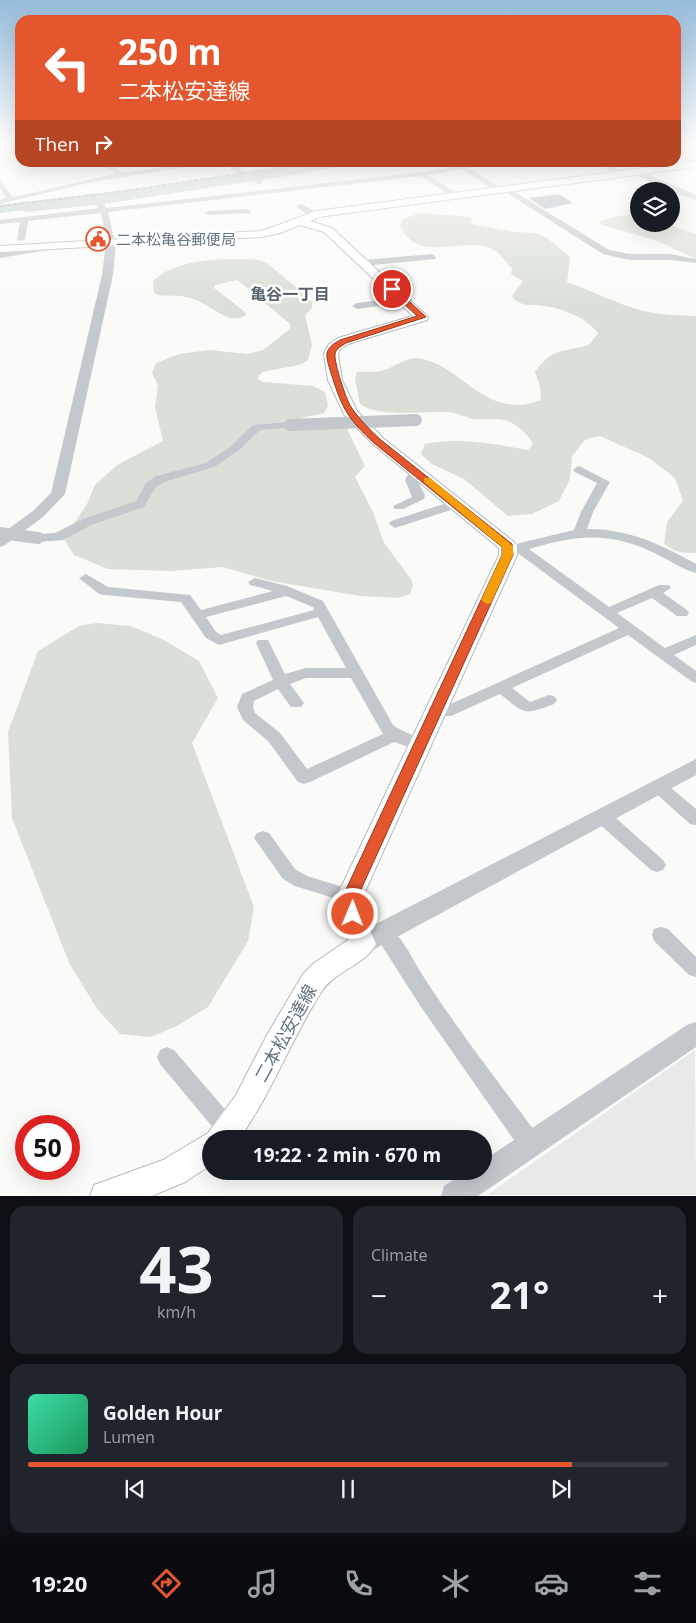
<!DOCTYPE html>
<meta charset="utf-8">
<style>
:root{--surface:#171b24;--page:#20242c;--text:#f1f3f6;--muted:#9ea1a6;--line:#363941;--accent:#e4572e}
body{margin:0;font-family:"Open Sans","Noto Sans JP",sans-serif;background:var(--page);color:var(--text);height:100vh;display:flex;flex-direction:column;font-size:19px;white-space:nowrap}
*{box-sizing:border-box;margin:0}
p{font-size:16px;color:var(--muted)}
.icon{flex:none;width:28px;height:28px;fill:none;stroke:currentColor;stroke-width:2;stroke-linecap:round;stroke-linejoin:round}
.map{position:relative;height:1196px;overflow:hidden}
.drawer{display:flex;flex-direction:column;gap:10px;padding:10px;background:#0d0f14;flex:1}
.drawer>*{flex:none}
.top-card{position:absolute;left:15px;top:15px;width:666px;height:152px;border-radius:15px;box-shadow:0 5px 20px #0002;background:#e4572e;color:#fff;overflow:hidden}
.buttons{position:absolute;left:630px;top:182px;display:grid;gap:10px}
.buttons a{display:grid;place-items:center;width:50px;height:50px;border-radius:50%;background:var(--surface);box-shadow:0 5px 20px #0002;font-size:25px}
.speed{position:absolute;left:15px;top:1115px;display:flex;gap:10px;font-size:25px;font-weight:700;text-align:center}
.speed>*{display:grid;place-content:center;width:65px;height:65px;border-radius:50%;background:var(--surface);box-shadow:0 5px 20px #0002;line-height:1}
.speed .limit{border:8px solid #d22;background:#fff;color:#111}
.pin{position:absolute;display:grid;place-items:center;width:42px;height:42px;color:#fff;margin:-21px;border:2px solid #fff;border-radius:50%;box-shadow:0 1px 5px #0007}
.me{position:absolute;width:55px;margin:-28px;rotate:1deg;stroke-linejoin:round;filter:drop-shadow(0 0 4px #0008)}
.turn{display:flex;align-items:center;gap:18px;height:105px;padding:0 20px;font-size:22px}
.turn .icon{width:65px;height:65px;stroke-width:2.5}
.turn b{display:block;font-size:35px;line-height:42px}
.then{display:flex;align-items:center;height:48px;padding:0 20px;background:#0003;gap:10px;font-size:19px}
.big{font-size:38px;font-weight:700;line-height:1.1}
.drawer .card{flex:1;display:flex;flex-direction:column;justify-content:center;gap:8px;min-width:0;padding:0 18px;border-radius:15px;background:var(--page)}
.drawer .dial{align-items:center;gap:0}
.dial b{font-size:65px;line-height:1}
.song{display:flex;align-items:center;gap:15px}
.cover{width:60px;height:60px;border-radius:8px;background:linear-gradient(135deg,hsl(160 70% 55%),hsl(150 70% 35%))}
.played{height:5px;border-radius:2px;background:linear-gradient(90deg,var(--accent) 85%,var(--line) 85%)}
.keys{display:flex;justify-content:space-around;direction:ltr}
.heat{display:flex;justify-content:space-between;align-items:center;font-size:28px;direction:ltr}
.drawer .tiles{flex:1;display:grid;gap:10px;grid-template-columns:1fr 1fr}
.card:last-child{grid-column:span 2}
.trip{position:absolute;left:202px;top:1130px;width:290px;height:50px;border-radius:25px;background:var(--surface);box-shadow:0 5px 20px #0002;font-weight:700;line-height:50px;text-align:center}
.dock{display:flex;height:80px;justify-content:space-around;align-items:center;background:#090b0e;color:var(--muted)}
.dock .icon{width:35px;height:35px}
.dock .selected{color:var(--accent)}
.dock b{font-size:22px;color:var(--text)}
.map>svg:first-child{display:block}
.built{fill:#e8e9e9}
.green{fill:#dadfd7}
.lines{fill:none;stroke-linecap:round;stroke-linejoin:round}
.river{fill:#bbc7cb;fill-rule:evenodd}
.building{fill:#aab3b9;stroke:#dcdcda}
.secondary-casing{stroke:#b3babf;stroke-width:2}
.minor{fill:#c3c8cc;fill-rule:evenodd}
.tertiary{fill:#c3c8cc;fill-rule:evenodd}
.secondary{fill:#fff;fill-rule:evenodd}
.rail{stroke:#a2aab0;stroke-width:2;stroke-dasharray:4.5 2;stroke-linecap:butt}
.minor-bridge{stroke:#c3c8cc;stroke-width:12}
.route{fill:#e4572e;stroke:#94391e}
.slow{fill:#f59e0b}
.labels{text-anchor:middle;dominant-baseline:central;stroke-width:5;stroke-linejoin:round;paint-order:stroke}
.far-poi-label{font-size:15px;fill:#657683;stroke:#fff;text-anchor:start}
.far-neighbourhood-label{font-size:16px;font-weight:bold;fill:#57646e;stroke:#fff}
.street-label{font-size:18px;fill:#657683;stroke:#fff}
</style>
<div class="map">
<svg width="696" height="1196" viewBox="0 0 696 1196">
<rect width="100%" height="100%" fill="#fafaf8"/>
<path class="built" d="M695,1050L696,1195H487Z"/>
<path class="green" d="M420,213L471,217L472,224L514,232L535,233L547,238L570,257L567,282C590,290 611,301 633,308C653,315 675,315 696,316V553C683,553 674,553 664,543L667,522L683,501L675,478L649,458L600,436L586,439L572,456L570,479L559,501L532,514L508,516L464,479L432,464L421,454L425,444C461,437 493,444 528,450L533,444C529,435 515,422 504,420C494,418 483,420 473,419C464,417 456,412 447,412C423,411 379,418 360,404L355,379L357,372C365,371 376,373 384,370C397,366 407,355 423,359C465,369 487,421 541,400L540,386L535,372C554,345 564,354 590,344L598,333C585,317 565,309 545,306C534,304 520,308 512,296L523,281L511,274L512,268C506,263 502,255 496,251C467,232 418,268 400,225L403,219Z
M629,215L639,217V224H666L696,234V259L658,241L603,225L599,222L611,217Z
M231,259L260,260L268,264L307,296L312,302V308L305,315L312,345L308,360L299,365L262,372L257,379L264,382L313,386L325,392L328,406L324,413L301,418L299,427H346L365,466L355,477L373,512L384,543L411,579L413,585L410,594L399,598L360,596L271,581L223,567L171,571L108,569L74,555L64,539L87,504L95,485L117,465L163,441L155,407L158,385L152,373L156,363L179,354L210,350L247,354L263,350L290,329V324L237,280L215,285L214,288L245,312L246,315C230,326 215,308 200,302C195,299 187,297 181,296C172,294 163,298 154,293L153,281C173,262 205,260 231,259Z
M97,623L131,626L164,640L199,661L218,698L192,743L254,907L248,941L208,1007L177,1026L151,1037L120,1034L98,1010L70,965L12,818L8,732L38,651L79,626Z"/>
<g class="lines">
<path class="river" d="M316,162H350L344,166L149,195L0,213V205L149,187Z"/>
</g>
<path class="building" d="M559,194L573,203L545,209L529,198Z"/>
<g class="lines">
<g class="secondary-casing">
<path id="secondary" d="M696,161V167L318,217L310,221L332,228L428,317L427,320L348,344L340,349L338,354L342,380L357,411L383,438L514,542L517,546V555L363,896L371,933L376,944C365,965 335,971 322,991C291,1039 272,1093 239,1139H211V1165L185,1182L152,1196H90L94,1185L163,1160L208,1133L236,1095L267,1035L303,974L314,963L348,940L337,896L499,555V548L373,444L345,416L328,380L324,354L329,344L338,338L413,316L324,232L300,225L280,233L262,237L0,252V246L262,231L316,211Z"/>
</g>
<path class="minor" d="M9,141L20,142V147L10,142Z
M99,162H107L123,173L196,162H217L92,182L0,204V200L6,198L0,188V180L13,197L115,174Z
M221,162H230L255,177L349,162H369L261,180L263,182L259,184L252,181L104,204L106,208L422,172L454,167L460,162H478L465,166L504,190L497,192L461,169L429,175L457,194L458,196L454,198L421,176L108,212L115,243L111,245L107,243L101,213L28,221L25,239L21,241L17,239L20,222L0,224V220L98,208L96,205L24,212V208H27L99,200L246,178Z
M598,162H607L625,174L618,176Z
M638,170L696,195V200L669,191L635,174L634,172Z
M507,187L609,250L630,254H670L696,259V263L670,260H630L603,254L504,191L503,189Z
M301,204L316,212V216H310L298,208L297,206Z
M247,209L251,211L250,213L209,215L205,213L209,211Z
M51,245H54V249L0,258V252Z
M432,254L436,257L435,259L363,266L359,263L363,260Z
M405,297L408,298V302L357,309L352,306L357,303Z
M290,422L294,423V427L260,430L238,451L214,467L164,482L155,488L144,507L91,525L63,540L38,542L32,538L38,534L55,533L83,519L136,501L146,483L156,476L206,463L230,447L253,425Z
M579,466L610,482L593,512L587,529C626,528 663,545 696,564V573C680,569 665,557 650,551C605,531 575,536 529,549L609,607L659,585H669L671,588L663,593L687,610L689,613L687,616H677L652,598L617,613L665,648L696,635V645L674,655L696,671V683L691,681L628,635L512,688L530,702L549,695L554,696L557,700L554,704C522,716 526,714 500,694L451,716H432L429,712L432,708L444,707L619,628L519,554L503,549L502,546L508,542L516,544L574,530L581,512L597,483L575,472L573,470L575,468Z
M415,467L421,471L417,480L425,495L424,499L403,509H395L393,506L412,497L405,480L411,469Z
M456,500L462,504L460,507L395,528L389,524L391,521Z
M86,574L108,587L190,595L201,610L273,591L250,585L248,582L255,578L287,586L323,601L393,725C401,732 424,738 428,745L426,749L420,751L394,742L310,782L304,784L298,782L268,741L243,720L237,707L242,694L273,680L256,643L258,640H268L285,674L306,668H346L318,617L219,645L206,638L181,602L104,595L99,594L79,578ZM286,596L313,607L314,610L221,635L216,632L206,617ZM306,678H351L383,734L307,769L280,733L255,713L253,707L254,701L278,689L291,707H301L304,703L290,684Z
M658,780L664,782L696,809V825L690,824L652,790L650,786L652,782Z
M602,810L608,811L663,860L666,865L663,870L657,872L651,870L596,821L593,816L596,811Z
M263,831L269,833L295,869L307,876L356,891L359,896L356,901L350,903L295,886L283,879L254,838L257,833Z
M382,924C398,929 410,954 418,968C455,1027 498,1081 539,1137L542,1145L539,1153L531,1156L523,1153L421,1007L373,932L375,926Z
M661,927L668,929L696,957V977L689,975L654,941L652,935L654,929Z
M167,1047L174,1050L236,1122L239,1129L236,1136L230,1139L220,1136L160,1064L157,1057L160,1050Z"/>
<path class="tertiary" d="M111,240L116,243L113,275L65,494L43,517L5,545L0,547V535L33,511L51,493L102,275L106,243Z
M696,759V775L371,951L363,953L355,951L352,944L355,937L374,925Z
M696,1022V1047L478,1196H441L444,1186L467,1171H484V1160L687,1025Z"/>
<use href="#secondary" class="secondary"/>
<path class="rail" d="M0,206L104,194L319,162"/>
<path class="minor-bridge" d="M290,425L416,420
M0,533L38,538"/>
</g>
<linearGradient id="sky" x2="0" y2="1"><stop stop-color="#96bcdc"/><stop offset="0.46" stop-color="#fdfdfc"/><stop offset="1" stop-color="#fdfdfc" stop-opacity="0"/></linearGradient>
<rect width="696" height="308" fill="url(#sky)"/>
<path class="route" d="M390,288H395L426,317L346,343C342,346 336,348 335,354C334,363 346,399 351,407C360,420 370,430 381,440L512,544L513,555L358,896L361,914L358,918L353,920L347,918L343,896L502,555V547L374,443C349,420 342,409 332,376C330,369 326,360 327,353C329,346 335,343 340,340L417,316L390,291Z"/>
<path class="slow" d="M424,478H430L513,546V555L491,603L487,604L481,600L502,555V547L424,482Z"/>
<defs>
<g id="civic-ring" transform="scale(1.25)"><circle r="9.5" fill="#fff" stroke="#e4572e" stroke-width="1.5"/><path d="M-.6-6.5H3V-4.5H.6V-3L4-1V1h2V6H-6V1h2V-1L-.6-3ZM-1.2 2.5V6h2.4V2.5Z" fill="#e4572e"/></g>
</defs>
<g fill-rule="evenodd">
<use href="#civic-ring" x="98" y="239"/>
</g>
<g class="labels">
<g class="far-poi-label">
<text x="116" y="239">二本松亀谷郵便局</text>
</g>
<g class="far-neighbourhood-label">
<text x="290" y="294">亀谷一丁目</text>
</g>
<g class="street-label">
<text transform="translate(285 1033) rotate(-61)">二本松安達線</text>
</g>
</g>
</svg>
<div class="buttons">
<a><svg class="icon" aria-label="layers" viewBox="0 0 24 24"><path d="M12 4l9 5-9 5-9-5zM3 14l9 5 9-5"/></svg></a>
</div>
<div class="speed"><div class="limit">50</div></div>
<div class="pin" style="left:392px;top:289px;background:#d93025"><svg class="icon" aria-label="arrive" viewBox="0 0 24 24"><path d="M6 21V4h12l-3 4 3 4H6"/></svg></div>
<svg class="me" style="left:353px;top:914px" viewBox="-20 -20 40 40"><circle r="17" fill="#e4572e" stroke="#fff" stroke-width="3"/><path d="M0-11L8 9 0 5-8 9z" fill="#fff"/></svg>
<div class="trip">19:22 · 2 min · 670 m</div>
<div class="top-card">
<div class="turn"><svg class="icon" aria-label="left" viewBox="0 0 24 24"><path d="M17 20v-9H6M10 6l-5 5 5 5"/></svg><div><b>250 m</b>二本松安達線</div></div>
<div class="then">Then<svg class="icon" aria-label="right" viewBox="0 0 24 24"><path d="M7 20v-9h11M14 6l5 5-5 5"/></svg></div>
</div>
</div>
<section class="drawer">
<div class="tiles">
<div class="card dial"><b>43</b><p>km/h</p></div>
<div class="card"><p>Climate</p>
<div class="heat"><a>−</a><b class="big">21°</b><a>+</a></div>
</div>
<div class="card">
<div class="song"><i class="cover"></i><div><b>Golden Hour</b><p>Lumen</p></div></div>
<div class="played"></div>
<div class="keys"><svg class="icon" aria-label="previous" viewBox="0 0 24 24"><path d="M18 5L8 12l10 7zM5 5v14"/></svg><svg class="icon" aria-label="pause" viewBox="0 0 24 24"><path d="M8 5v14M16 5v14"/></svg><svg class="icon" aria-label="next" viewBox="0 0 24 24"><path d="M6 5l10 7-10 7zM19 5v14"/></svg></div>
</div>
</div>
</section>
<nav class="dock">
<b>19:20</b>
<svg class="icon selected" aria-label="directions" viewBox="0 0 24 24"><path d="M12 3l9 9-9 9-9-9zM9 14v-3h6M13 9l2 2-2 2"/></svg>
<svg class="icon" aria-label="music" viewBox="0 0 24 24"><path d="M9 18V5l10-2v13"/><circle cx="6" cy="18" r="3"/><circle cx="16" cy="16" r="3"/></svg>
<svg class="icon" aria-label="phone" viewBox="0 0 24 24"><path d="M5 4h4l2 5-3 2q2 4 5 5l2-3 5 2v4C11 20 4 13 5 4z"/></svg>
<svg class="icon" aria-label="climate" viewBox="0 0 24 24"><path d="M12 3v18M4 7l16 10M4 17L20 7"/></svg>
<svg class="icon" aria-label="car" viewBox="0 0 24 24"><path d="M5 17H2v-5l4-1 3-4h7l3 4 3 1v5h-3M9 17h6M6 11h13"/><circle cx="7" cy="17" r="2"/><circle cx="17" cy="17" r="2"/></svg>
<svg class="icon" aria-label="filters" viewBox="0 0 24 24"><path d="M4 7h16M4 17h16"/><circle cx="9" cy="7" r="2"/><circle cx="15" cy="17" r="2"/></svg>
</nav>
